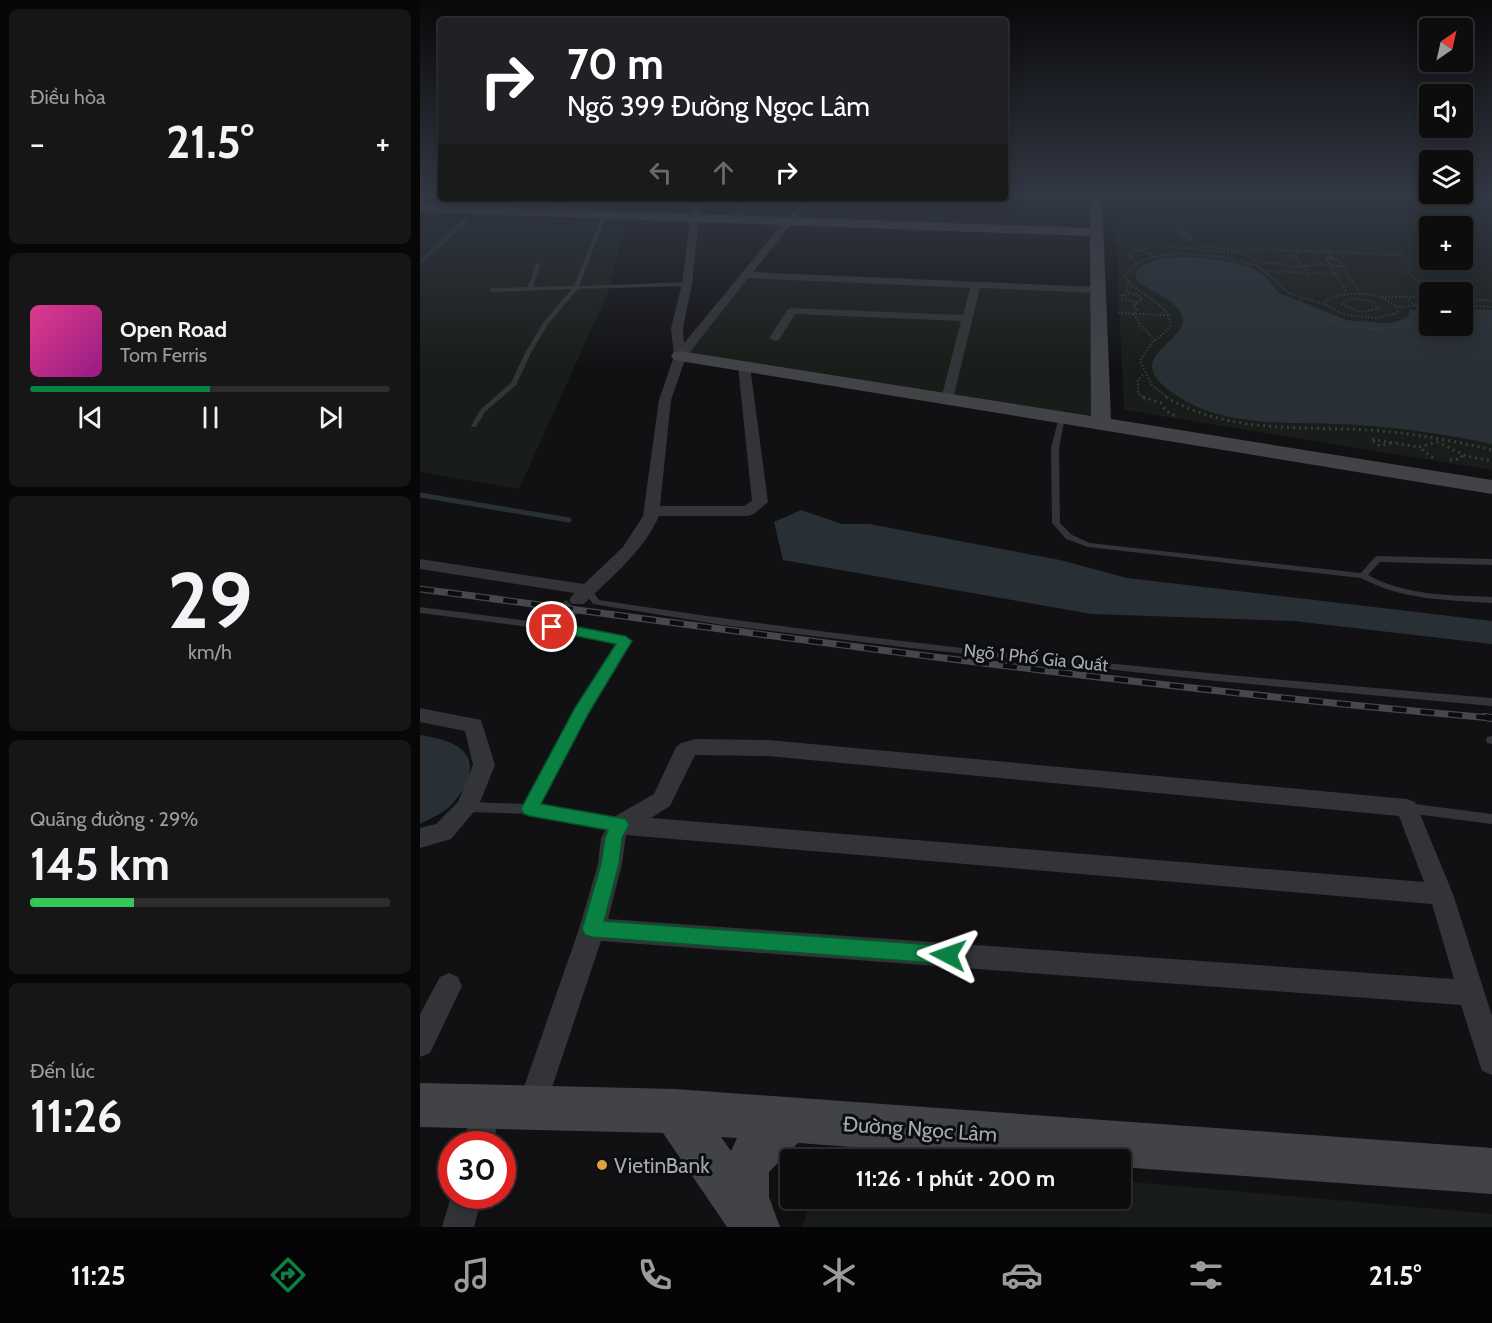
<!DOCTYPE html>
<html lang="vi">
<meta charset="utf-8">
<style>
:root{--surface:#0d0d0e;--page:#161617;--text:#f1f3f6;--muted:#9a9c9e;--line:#2d2d2e;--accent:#0b8043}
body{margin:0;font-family:Cabin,sans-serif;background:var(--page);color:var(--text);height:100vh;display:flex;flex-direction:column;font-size:22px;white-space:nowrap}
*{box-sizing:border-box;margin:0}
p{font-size:20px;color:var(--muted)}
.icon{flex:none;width:33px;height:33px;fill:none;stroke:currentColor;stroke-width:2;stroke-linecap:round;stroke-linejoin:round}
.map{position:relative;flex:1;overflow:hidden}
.sheet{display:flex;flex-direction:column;gap:9px;padding:9px;background:#070708;width:420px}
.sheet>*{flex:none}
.guide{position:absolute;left:18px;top:18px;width:570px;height:183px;border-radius:6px;box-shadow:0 3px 15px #0003,0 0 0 2px var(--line);background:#202124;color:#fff;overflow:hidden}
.needle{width:39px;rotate:34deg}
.tools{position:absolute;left:999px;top:18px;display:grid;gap:12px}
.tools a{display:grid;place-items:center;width:54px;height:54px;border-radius:6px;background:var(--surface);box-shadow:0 3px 15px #0003,0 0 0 2px var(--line);font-size:30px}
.speed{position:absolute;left:18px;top:1131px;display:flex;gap:12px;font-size:30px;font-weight:700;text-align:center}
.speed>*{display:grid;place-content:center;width:78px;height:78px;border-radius:50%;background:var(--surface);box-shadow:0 3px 15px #0003,0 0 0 2px var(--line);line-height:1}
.speed .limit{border:9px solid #d22;background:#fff;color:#111}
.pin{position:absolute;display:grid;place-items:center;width:51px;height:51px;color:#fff;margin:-26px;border:3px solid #fff;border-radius:50%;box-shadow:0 2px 6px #0007}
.me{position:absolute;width:66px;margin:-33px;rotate:274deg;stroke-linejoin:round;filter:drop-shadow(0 0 4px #0008)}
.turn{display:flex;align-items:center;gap:21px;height:126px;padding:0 30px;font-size:27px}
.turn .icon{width:78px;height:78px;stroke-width:2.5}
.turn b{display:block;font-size:42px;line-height:51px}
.lanes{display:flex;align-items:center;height:57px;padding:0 30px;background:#0003;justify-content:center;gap:30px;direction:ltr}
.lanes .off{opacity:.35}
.big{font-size:45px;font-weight:700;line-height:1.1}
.sheet .tile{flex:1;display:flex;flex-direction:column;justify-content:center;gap:9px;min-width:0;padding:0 21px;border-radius:9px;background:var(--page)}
.sheet .dial{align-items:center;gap:0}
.dial b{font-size:78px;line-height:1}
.song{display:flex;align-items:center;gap:18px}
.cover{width:72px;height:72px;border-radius:9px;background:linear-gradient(135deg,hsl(330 70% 55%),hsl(310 70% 35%))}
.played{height:6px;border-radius:3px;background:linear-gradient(90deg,var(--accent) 50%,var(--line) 50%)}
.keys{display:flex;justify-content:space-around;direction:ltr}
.heat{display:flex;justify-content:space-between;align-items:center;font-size:33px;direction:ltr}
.charge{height:9px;border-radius:4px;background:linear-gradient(90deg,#34c759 29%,var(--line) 0)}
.trip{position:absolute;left:360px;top:1149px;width:351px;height:60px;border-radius:6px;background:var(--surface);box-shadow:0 3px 15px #0003,0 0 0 2px var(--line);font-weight:700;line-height:60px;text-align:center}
.menu{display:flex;height:96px;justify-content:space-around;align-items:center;background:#050506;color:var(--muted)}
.menu .icon{width:42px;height:42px}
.menu .current{color:var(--accent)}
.menu b{font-size:27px;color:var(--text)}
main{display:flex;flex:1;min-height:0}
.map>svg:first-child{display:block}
.green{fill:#181d19;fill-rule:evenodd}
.water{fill:#293035}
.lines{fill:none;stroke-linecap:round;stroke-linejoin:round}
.stream-far1{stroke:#293035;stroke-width:4}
.stream{stroke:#293035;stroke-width:5}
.street-tunnel{stroke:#2e2f33;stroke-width:18;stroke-dasharray:18 9;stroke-linecap:butt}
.path-far1{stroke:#393b3e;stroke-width:2;stroke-dasharray:1.5 2;stroke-linecap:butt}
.path{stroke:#393b3e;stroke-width:3;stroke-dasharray:2 4;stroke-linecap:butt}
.lane{fill:#333437;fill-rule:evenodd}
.street{fill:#333437;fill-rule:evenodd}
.secondary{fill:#414347;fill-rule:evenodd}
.rail-far1-casing{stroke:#46484c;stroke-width:7}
.rail-casing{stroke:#46484c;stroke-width:8}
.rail-far1{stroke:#0c0d0e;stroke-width:4.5;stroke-dasharray:14;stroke-linecap:butt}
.rail{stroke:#0c0d0e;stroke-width:6;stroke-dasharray:17;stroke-linecap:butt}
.route{fill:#0b8043;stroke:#07532c;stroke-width:1.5}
.poi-dot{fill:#dea23e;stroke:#0c0d0e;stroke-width:2}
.labels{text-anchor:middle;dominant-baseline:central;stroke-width:6;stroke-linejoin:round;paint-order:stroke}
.street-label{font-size:18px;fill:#a4a9b2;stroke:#0c0d0e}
.near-street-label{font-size:21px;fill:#a4a9b2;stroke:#0c0d0e}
.near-poi-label{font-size:21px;fill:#a4a9b2;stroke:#0c0d0e;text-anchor:start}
</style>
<main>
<section class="sheet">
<div class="tile"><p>Điều hòa</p>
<div class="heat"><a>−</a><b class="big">21.5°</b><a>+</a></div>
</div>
<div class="tile">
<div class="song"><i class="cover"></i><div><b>Open Road</b><p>Tom Ferris</p></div></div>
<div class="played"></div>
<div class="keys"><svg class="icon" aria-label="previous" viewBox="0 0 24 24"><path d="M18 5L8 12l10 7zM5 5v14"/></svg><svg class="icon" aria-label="pause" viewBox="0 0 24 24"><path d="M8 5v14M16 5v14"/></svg><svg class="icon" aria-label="next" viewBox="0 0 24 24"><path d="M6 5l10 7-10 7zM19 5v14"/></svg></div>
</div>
<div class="tile dial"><b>29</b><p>km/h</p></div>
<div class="tile"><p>Quãng đường · 29%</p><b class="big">145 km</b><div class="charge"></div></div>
<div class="tile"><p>Đến lúc</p><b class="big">11:26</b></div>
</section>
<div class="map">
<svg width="1072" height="1227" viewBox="0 0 1072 1227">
<rect width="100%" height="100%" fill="#111113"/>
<path class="green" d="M694,196H1072V470L704,410ZM1010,226H1042V260H1010ZM1010,292H1042V326H1010Z
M205,224L189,290L99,489L0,472V228Z
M326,275L678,290L681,424L260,356Z
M701,1181L1072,1214V1227H382L387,1213L404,1199L700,1198Z"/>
<path class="water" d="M774,257L813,262L832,268L844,276L859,293L927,320L967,323L979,321L988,316L990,310L1009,309L1010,326H1042L1043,309L1072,310V444C1027,434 982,428 937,425C872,420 797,432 744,386C704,351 780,339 759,310C750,298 731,291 718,282L715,274C727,256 754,257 774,257Z
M381,510L422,524H449L640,560L707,578L1072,621V644L874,621L672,614L363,560L354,522Z
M0,735C15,738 32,740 43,751C60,767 42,795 28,808C21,814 9,819 0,824Z"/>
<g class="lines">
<path class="stream-far1" d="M65,203L70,198
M758,228L770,239
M0,263L45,221"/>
<path class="stream" d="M0,495L149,520"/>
<path class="street-tunnel" d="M140,619L158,600"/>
<path class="path-far1" d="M695,242L736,256
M766,248L787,246L812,250
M907,250L912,258H906L927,293
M819,252L837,262L863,264L874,268L899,264L922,266
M878,252L875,256L889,276
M865,256L875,257
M912,258L918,259L940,293
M716,262L708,254L731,246H746L799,252L844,249L982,255L991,267L987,272L1011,291L997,297H958
M847,271L915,274
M708,284L706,291L720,296L722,300L713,305L717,310L713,314L719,321V326L726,330L734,341
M1011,291L1017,292
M709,294L702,295V299L717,302
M1042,298L1072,301
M881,299L882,305C917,330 962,336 1002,319L1003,312L988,299
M937,299L953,302L959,309L940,312L922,304L926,300Z
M906,305L905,300C928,291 957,290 976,307
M1042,305L1072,307
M698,313L748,315C737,297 715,294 705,276L714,265L728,258L745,255L764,254L803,257L838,266L869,293L903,304L926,315L956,318L978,313L976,307L1010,305
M748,315L751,323L746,332L732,342L720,361L732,385L749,399
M723,375L718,380V393L725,399"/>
<path class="path" d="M723,397L741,403L746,411L755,416
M746,397C809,434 880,426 949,430C991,433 1031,440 1072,450
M971,443L960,446L951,439L999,447
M1013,458L999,447L1017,442L1046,456L1072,461
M1030,460L1040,459L1043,455"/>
<path class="lane" d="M185,213L187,214L159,286L267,282L270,284L267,286L158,289L128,324L112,351L96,385L65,412L56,427H52L51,426L60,410L91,383L106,351L123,323L152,289L72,292L69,290L72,288L108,287L116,264L118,263L120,264L113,287L154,286L183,214Z
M642,415L645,417L639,448L640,523L652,535L670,543L941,573L955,557L958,556L1072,559V565L960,562L948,575C987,596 1029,595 1072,597V603C1026,600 982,600 941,578L668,547L646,539L632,523L631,448L639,417Z
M167,587L170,588L179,600C475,646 774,673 1072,698V706L796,681L491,648L303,625L173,604L163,590Z
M0,607L132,624L208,639L210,641L165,713L117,806L200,820L204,822L206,825L204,828L200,830L110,814L48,812L44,810L42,807L44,804L48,802L107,804L157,709L199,643L132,630L0,613Z
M1072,736V744L1067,743L1066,740L1067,737Z
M987,803L1072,814V824L987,813L983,811L981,808L983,805Z"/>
<path class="street" d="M148,198H158L135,214H129V210Z
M273,198H281L272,284L263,328L264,343L384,198H392L333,272L678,287L683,290L678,293L560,288L533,399L527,403L521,399L541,321L375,314L359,340L355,341L349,338L368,309L372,308L543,315L550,288L328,278L266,357L251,400L240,506H324L332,501L318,366L324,362L330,366L348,502L334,514L328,516H239C223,552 192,576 164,604H152L149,600L154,593L0,569V559L164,584L203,547L223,516L239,400L254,356L251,328L262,284Z
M319,198H327L324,219L320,222L316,219Z
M140,613L146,615L149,619L138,631H126L123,627C127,620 132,615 140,613Z
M0,708L61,720L75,765L58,807L31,839L0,848V828L16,824L38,802L53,765L45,731L0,722Z
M276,739L348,740L987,799L995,802L1033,894L1072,1016V1075L1062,1071L1041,1005L181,941L122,1117L112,1122L102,1117L97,1107L159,929L178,864L181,838L192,818L234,794L256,747L261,743ZM275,755L348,756L979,816L1004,882L231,818L250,806ZM206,835L1012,904L1034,979L188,919L202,864Z
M29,973L38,977L42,986L10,1053L0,1057V1014L20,977Z
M66,1092L76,1097L81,1107L73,1144H43L56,1097Z
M32,1193V1196H62L54,1227H22Z"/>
<path class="secondary" d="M670,196H682L691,419L1072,480V494L260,361L254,360L251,356L254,352L260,351L671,416L670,236L0,212V204L670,228Z
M0,1083L255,1089L1072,1148V1194L700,1167V1160H605L378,1143L349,1172V1197L360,1227H307L243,1133L0,1127ZM301,1137L317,1138L311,1151Z"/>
<g class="rail-far1-casing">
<path id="rail-far1" d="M0,589C357,636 713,687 1072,718"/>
</g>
<g class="rail-casing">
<path id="rail" d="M1065,717L1072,718"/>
</g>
<use href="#rail-far1" class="rail-far1"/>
<use href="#rail" class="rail"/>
</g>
<linearGradient id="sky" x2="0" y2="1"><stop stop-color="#09090a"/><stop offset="0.53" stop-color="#323844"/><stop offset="1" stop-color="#323844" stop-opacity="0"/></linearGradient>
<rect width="1072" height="368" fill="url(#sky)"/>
<path class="route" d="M132,622L205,636L212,641L168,714L121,804L206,819L209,825L202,838L199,864L184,921L528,946L535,948L538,955L535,961L528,964L172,937L165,935L162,929L181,864L185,838L188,830L110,816L104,814L101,809L155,708L196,644L127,630L125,627Z"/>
<circle class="poi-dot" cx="182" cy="1165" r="6"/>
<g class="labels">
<g class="street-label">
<text transform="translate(616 658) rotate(6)">Ngõ 1 Phố Gia Quất</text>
</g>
<g class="near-street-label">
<text transform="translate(500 1129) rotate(4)">Đường Ngọc Lâm</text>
</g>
<g class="near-poi-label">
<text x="194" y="1165">VietinBank</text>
</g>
</g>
</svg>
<div class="tools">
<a><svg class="needle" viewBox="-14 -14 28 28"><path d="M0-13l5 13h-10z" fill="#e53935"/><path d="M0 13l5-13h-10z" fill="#9a9c9e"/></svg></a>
<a><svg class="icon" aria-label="sound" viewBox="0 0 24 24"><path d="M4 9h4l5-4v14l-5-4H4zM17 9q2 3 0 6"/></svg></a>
<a><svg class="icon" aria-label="layers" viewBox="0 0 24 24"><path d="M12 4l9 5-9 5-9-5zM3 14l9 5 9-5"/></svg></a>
<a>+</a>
<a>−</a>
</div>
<div class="speed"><div class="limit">30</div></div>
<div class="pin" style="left:132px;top:627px;background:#d93025"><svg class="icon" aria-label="arrive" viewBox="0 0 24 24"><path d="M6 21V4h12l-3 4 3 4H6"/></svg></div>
<svg class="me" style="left:528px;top:955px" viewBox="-20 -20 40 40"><path d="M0-17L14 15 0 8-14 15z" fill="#0b8043" stroke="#fff" stroke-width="4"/></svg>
<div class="trip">11:26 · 1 phút · 200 m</div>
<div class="guide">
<div class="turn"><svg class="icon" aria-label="right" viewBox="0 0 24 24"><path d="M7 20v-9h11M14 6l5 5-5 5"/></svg><div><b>70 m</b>Ngõ 399 Đường Ngọc Lâm</div></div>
<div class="lanes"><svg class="icon off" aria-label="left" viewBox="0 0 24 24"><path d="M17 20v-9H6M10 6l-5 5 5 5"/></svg><svg class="icon off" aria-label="ahead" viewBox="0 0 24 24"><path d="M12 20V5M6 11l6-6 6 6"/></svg><svg class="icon" aria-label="right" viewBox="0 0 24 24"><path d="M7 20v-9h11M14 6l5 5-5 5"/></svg></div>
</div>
</div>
</main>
<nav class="menu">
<b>11:25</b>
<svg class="icon current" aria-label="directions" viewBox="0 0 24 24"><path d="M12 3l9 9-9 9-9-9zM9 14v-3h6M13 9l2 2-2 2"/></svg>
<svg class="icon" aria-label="music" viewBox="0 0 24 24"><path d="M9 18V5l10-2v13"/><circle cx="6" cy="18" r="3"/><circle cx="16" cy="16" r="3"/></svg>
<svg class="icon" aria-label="phone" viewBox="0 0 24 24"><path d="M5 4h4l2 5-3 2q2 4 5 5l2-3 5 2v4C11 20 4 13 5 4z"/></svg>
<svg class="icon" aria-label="climate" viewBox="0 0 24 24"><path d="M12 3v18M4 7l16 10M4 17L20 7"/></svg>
<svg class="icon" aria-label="car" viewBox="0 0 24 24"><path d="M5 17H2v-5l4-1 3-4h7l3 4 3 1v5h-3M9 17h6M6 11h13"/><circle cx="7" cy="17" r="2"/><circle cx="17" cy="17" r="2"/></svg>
<svg class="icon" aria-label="filters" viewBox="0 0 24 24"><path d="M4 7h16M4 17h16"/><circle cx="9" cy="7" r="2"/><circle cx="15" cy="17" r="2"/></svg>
<b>21.5°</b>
</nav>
